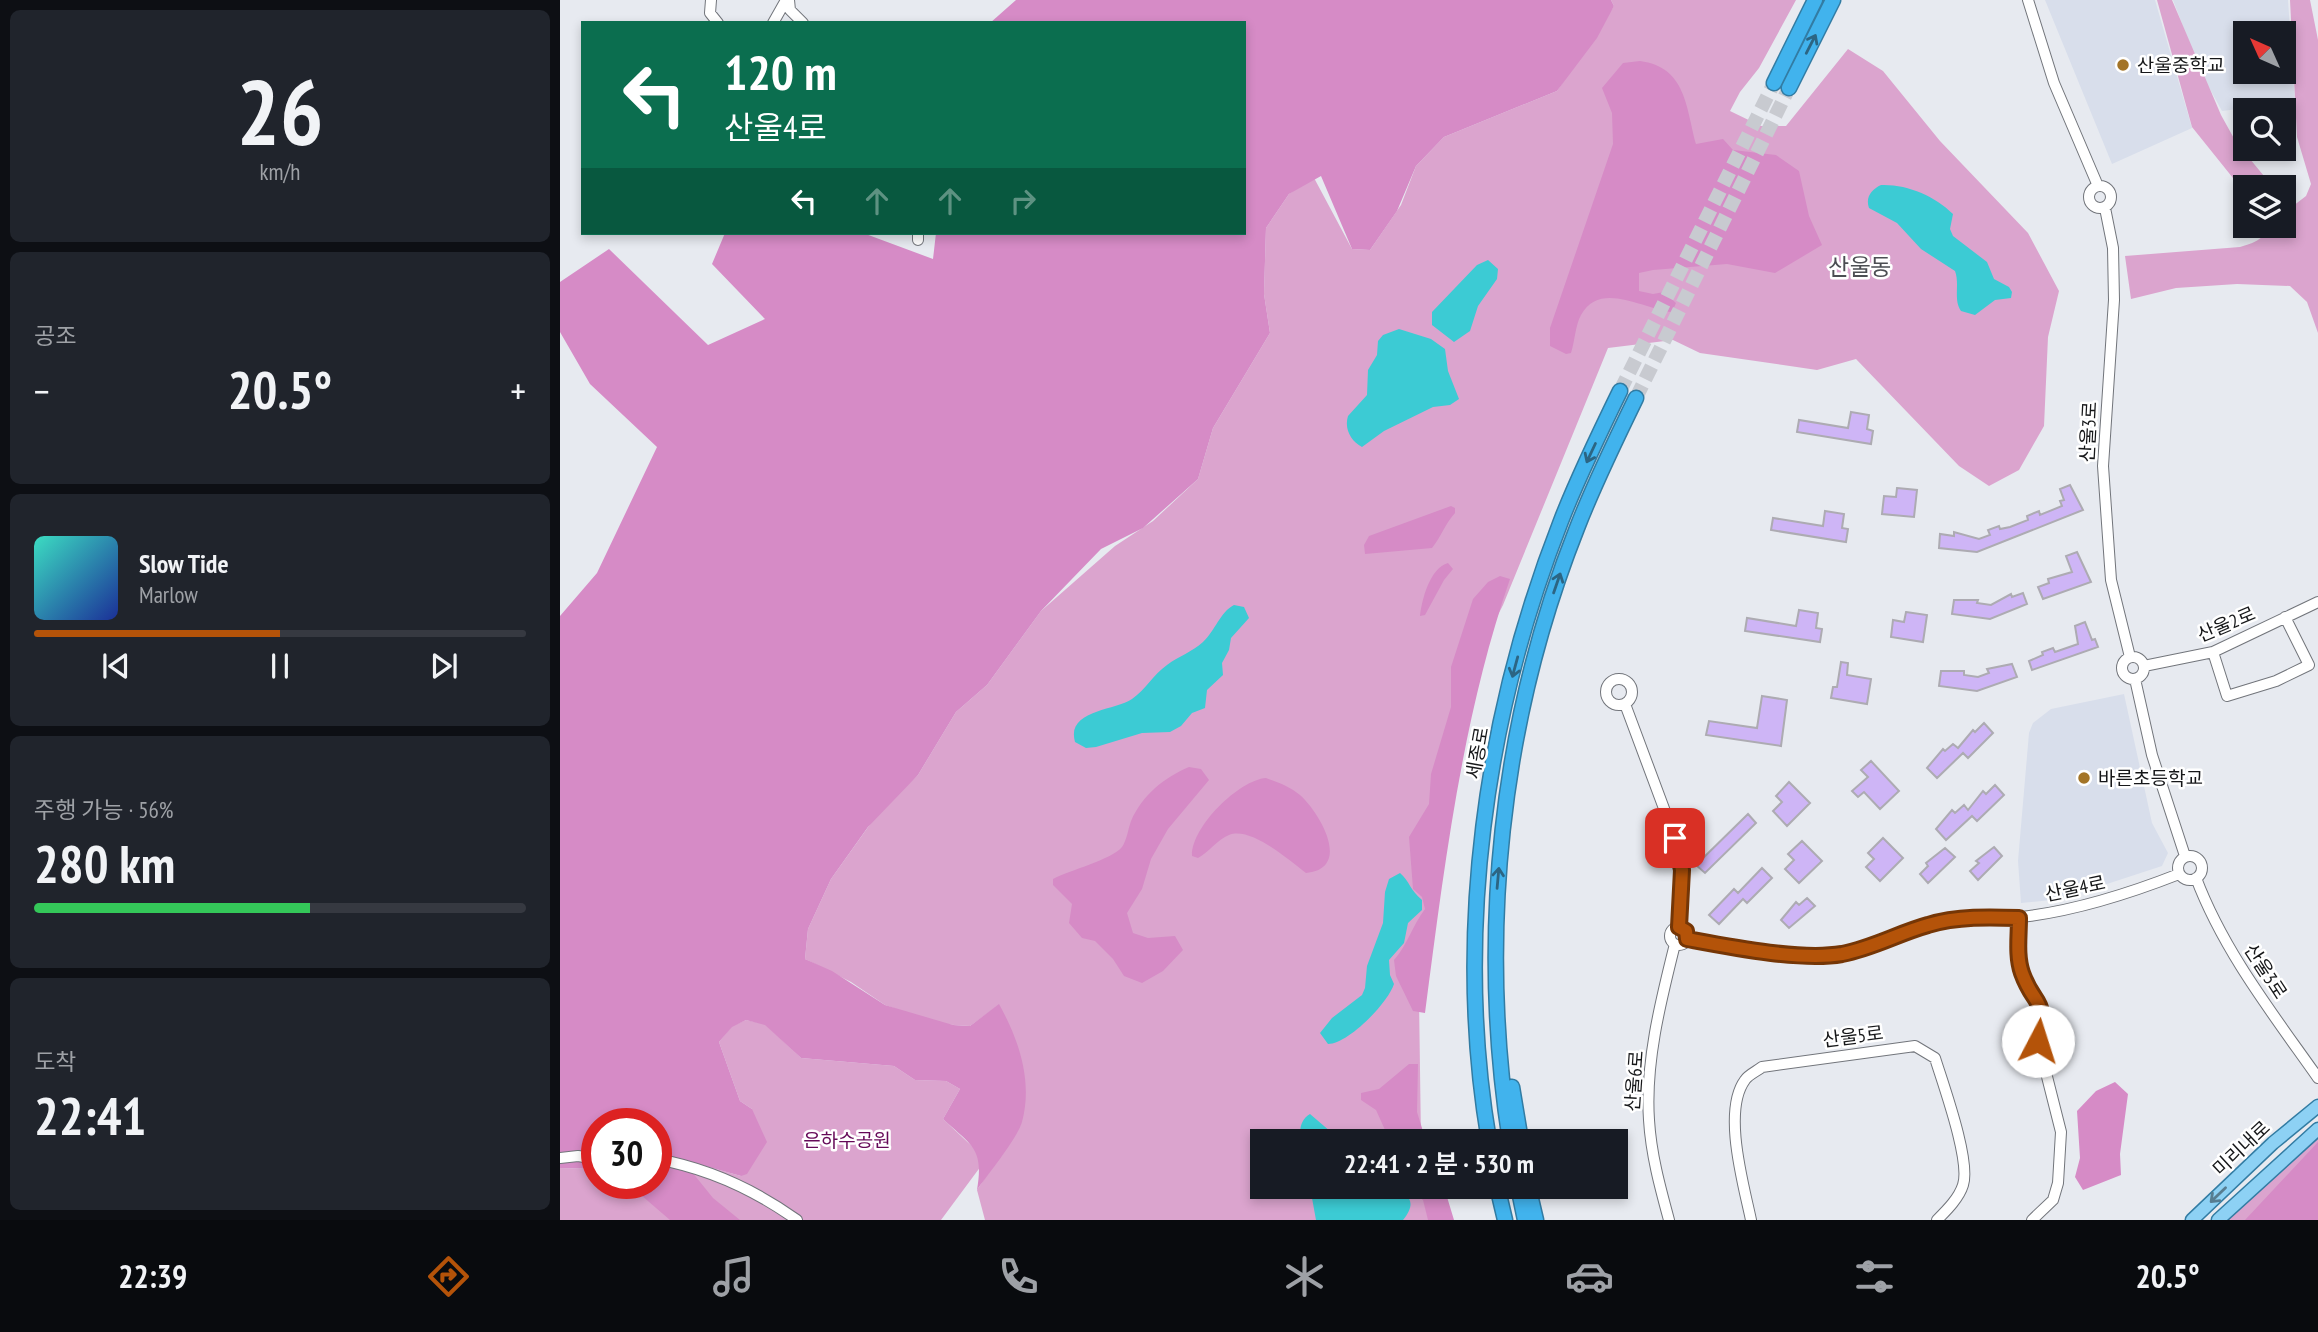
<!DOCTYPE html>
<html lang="ko">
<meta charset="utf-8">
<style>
:root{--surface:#171b24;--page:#20242c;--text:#f1f3f6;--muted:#9ea1a6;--line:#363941;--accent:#b45309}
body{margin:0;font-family:"PT Sans Narrow","Noto Sans KR",sans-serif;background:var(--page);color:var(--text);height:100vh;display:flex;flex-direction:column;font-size:26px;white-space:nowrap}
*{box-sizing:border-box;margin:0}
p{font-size:23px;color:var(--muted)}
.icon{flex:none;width:38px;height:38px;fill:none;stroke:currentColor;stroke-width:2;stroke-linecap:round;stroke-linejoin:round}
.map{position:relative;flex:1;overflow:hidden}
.sheet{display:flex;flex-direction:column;gap:10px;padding:10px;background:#0d0f14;width:560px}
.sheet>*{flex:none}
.hud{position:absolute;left:21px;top:21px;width:665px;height:214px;border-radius:0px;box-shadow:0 4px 10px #0003;background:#0b6e4f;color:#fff;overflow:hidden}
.needle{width:46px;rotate:315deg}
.fabs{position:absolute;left:1673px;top:21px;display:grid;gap:14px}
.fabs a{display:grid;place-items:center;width:63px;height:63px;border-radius:0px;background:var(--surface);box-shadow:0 4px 10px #0003;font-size:35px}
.speed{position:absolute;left:21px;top:1108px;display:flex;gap:14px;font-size:35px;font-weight:700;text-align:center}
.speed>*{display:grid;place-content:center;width:91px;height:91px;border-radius:50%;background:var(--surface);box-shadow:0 4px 10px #0003;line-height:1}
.speed .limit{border:10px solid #d22;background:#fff;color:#111}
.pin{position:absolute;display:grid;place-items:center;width:60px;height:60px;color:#fff;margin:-30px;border-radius:14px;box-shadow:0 4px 10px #0006}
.me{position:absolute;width:77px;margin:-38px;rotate:5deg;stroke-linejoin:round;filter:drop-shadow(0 0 5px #0008)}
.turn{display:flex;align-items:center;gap:24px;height:147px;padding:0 28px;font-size:32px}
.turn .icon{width:91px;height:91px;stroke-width:2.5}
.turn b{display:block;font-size:49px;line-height:60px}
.lanes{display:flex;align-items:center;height:66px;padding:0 28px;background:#0003;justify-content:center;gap:35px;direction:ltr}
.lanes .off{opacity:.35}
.big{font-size:52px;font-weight:600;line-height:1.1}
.sheet .card{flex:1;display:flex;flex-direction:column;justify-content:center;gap:10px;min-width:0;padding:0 24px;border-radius:10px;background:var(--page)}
.sheet .dial{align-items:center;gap:0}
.dial b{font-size:91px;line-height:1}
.song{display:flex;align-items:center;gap:21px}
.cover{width:84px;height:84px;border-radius:10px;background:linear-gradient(135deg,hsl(170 70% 55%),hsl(230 70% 35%))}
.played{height:7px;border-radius:4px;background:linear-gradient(90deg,var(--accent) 50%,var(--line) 50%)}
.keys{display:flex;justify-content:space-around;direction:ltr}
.heat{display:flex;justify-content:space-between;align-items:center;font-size:38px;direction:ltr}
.charge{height:10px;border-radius:5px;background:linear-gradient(90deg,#34c759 56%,var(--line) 0)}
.trip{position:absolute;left:690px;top:1129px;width:378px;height:70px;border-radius:0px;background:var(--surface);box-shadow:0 4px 10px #0003;font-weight:600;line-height:70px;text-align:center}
.tab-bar{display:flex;height:112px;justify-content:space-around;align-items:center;background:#090b0e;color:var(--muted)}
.tab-bar .icon{width:49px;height:49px}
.tab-bar .on{color:var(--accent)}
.tab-bar b{font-size:32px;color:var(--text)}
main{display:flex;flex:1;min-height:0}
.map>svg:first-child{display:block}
.built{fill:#d8deeb;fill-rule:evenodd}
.green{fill:#dba4ce}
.forest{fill:#d68bc6}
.water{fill:#3ccbd4}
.building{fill:#ceb5f6;stroke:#adabb2;stroke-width:2}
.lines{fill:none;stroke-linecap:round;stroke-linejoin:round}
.highway-tunnel{stroke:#c8cad0;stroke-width:14;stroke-dasharray:14 7;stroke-linecap:butt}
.minor-casing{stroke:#72757b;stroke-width:12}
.major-casing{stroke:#327ca3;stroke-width:15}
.highway-casing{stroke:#327ca3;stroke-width:17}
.minor{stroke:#fff;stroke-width:10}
.major{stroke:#8dd1f4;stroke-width:12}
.highway{stroke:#41b3ed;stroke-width:14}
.oneway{stroke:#2c6583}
.oneway2{stroke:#577d91}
.route-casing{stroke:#753606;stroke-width:18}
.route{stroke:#b45309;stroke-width:12}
.poi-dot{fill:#a37427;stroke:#fff;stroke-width:2.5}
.labels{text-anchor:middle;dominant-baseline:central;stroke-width:5;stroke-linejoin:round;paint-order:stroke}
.poi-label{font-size:19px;fill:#161719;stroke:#fff;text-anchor:start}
.street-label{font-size:19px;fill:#161719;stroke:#fff}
.park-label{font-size:19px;fill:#650958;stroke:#fff}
.quarter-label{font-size:23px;fill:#4c4e53;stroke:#fff}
</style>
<main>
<section class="sheet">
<div class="card dial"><b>26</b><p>km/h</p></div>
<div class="card"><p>공조</p>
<div class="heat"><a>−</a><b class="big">20.5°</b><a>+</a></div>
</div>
<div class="card">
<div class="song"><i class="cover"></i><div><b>Slow Tide</b><p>Marlow</p></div></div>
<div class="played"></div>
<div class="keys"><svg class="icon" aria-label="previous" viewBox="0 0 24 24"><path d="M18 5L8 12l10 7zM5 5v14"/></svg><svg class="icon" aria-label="pause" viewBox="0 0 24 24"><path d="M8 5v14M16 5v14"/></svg><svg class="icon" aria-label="next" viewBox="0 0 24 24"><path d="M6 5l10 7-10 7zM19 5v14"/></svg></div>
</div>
<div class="card"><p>주행 가능 · 56%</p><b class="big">280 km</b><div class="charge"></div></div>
<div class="card"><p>도착</p><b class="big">22:41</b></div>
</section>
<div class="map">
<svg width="1758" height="1220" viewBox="0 0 1758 1220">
<rect width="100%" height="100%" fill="#e7eaf0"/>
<path class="built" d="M1485,0H1595L1632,128L1552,164Z
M1613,0H1728L1735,102L1662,111L1640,71ZM1685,33H1724V72H1685Z
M1564,694L1592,823L1608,853L1602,866L1501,899L1461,903L1458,861L1469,733L1473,723L1491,709Z"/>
<path class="green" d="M1051,0H1236L1199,68L1180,92L1170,111L1201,126H1226L1288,49L1323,71L1380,141L1468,233L1499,291L1488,337L1484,426L1459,470L1429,486L1399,466L1296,359L1257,370L1140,353L1113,340L1048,348L943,605L911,668L869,908L859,998L861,1141H702V1186L880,1187L887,1220H425L417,1190L461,1124L439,1005L410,1026L379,1024L325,1005L291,982L245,959L248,929L271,879L321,809L358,775L396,712L427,685L481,611L555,546L593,521L638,479L653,428L710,333L704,294L706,228L729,194L753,176L792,249L810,250L841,205L856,166L884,137L997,91L1054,6Z
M1597,0H1612L1661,115L1676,142L1713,187H1685V193L1632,127Z
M1730,0H1750L1758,40V333L1747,302L1730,286L1677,284L1616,288L1571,299L1565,256L1680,247C1693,243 1705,240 1707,226H1724V200L1733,206L1746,196L1751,184L1737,137Z
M186,1020L205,1024L241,1058L334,1066L355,1080L386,1081L400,1089L383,1119L416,1150L421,1166L381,1220H0V1168L37,1169V1183L70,1185L96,1183L138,1164L181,1176L192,1109L180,1101L159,1042L172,1026Z
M1758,1137V1220H1668Z"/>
<path class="forest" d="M456,0H1051L1054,6L1037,38L997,91L884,137L856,166L837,211L810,250L792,249L761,176L729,194L706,228L704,294L710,333L653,428L638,479L583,528L541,549L481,611L427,685L396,712L358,775L308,827L271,879L248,929L245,959L272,971L325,1005L393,1025L410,1026L439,1004C459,1040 473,1081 462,1122C457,1139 428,1174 417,1190C424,1148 412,1146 383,1119L400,1089L386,1081L355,1080L334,1066L241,1058L205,1025L186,1020L172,1027L159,1042L180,1101L192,1109L207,1142L187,1174L181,1176L138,1164L132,1172L153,1198L180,1220H110L67,1183H96V1124H37V1169L0,1168V616L37,573L97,447L30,384L0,332V282L49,249L148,345L205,319L152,264L165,233H303L373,259L376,233H684V23H430Z
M1080,61C1126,67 1126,107 1136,144L1163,139L1173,150L1216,155L1239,171L1249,216L1262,245L1215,273L1167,264L1093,270L1079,273V291L1093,294L1104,292L1116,303L1112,312C1083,309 1040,280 1021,315C1015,326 1015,341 1011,353L1006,354L990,346V328L1053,144L1052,113L1042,88L1063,63Z
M891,506L895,508V513C885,524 881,537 872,548L805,554L804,545L809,536Z
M888,563L893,569L884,580L865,615L860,616C862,599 870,568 888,563Z
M940,576L950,579C902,718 884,868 865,1013L853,1011L836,976L834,960C848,944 852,926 865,909L862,897L853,889L849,837L869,804L871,774L891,707V667L913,599L928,582Z
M629,767L641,769L649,780L608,829L591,859L582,889L567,913L573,933L588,938L615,936L623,950L603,971L582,983L564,976L553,959L535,941L522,938L509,923L512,904L493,885V879C510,870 551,860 562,847C567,840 568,829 571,821C583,794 604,778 629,767Z
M706,778C719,783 729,786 740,795C761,814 792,869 746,873C730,861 691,826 669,835C658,839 649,852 638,858L632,856C631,827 679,780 706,778Z
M849,1064H858L857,1112L866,1141H830L816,1110L801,1100V1093L819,1089Z
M1555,1082L1568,1094L1560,1154L1561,1175L1523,1190L1515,1177L1520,1158L1517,1111L1536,1091Z
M1758,1142V1220H1685Z
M849,1187H884L894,1220H868L863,1200Z"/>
<path class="water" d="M1321,185C1347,184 1375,196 1393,214L1390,229L1393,236L1427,262L1434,279L1449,287L1452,292L1451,298L1435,300L1415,315L1401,311C1393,300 1400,284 1395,271L1361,249L1337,223L1309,208C1305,197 1312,189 1321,185Z
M928,260L938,269L937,279L918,306L910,331L894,342L872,325V312L917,265Z
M839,329L871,339L885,349L888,371L899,399L890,405L873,407L824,431L802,447C791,441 784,429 788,416L807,395L808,370L817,355L818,341L823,335Z
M674,605L684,607L689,618L671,638L669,650L662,663L663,675L647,690L645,708L632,713L621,726L610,732L582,733L536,747L526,748L515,742C506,710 554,711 572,699C585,690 594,674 607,665C619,656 632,652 643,642C655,631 660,612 674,605Z
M840,873C850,882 850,890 862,900V910L848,923L844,943L829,960L830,975L834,984C828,1003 788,1044 768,1044L760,1033L772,1018L802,995L805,988L807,966L823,923L825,892L829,879Z
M750,1114L771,1132L793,1136L797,1141H743C738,1132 740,1120 750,1114Z
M750,1187C770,1186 880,1175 843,1220H756Z"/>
<path class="building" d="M1291,412L1309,415L1307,429L1313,431L1311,444L1237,432L1239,420L1288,428Z
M1510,485L1523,510L1417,552L1379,548L1380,534L1394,536V532L1419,539L1430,535L1428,530L1439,526L1440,529L1450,527L1468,520L1467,516L1479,511L1480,515L1502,506L1500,501L1504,500L1500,489Z
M1337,488L1357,490L1354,517L1322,514L1324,496L1336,497Z
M1265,511L1284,514L1282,528L1288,529L1286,542L1211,530L1213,518L1263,526Z
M1517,552L1531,582L1483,599L1478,587L1489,583L1488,579L1512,572L1506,556Z
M1463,593L1467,604L1430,619L1392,614L1394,600H1418L1417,603L1431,605L1451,594L1452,597Z
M1239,610L1258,613L1256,628L1262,629L1260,642L1185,631L1187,618L1236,626Z
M1346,612L1367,615L1363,642L1331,637L1333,620L1344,622Z
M1525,622L1532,640L1535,639L1538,647L1472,670L1469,661L1483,655L1482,652L1493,648L1495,652L1518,644L1515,626Z
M1281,662L1288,663L1287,675L1311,679L1307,704L1271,698L1273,687H1277Z
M1452,664L1457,677L1417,691L1379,686L1381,671H1404V675L1418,677L1429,673L1427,669Z
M1202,696L1227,700L1221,746L1146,735L1149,721L1197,728Z
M1424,723L1433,733L1408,758L1403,753L1377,778L1367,768L1383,749L1385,751L1393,744L1398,748L1413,730L1415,732Z
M1311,761L1339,791L1320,809L1304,792L1298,797L1292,791L1308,777L1301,770Z
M1229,782L1250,803L1227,826L1213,811L1222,802L1216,796Z
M1435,785L1444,795L1417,821L1412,816L1386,840L1376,829L1392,810L1395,813L1404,805L1408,810L1423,791L1426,794Z
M1188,814L1196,823L1145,873L1136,865Z
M1323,838L1343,858L1320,881L1306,867L1314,859L1308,853Z
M1242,841L1262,861L1239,883L1225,869L1234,860L1228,854Z
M1434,847L1442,856L1418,880L1410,871L1419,863L1416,861Z
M1385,848L1395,857L1368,883L1360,874L1368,866L1366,863Z
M1202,868L1212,878L1187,903L1183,899L1159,924L1149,915L1174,889L1178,893Z
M1247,898L1255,906L1229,928L1221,920L1236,902L1239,905Z"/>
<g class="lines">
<path class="highway-tunnel" d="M1060,391L1214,83
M1076,398L1229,88"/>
<g class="minor-casing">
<path id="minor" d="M151,0L150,13L158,23
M229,0L230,10L243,23
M1468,0L1494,83L1538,186
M213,23L226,0
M1529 197a11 11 0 1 1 22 0a11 11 0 1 1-22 0Z
M1545,208L1553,248L1554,300L1543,466L1551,580L1570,657
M358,233V240
M1653,652L1667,696L1716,681L1749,665L1725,617
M1562 668a11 11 0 1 1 22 0a11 11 0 1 1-22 0Z
M1584,666L1653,652L1758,602
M1575,679L1592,755L1625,856
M1046 692a13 13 0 1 1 26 0a13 13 0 1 1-26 0Z
M1065,704L1115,838L1122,870L1119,927
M1618 868a12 12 0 1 1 24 0a12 12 0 1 1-24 0Z
M1636,878C1664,952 1713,1014 1758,1078
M1459,918L1458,955L1463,975L1478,1000L1483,1014L1478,1041L1501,1132L1498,1183L1493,1200L1472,1220
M1110 936a9 9 0 1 1 18 0a9 9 0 1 1-18 0Z
M1127,939C1171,947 1237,960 1280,954C1312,949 1340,931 1371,924C1401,917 1431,921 1461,917C1515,911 1568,894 1619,874
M0,1158L18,1156L37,1159
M96,1159C147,1168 195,1190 237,1220
M1109,1220C1100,1187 1091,1154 1089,1120C1085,1062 1101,1000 1115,944
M1191,1220C1184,1186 1162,1111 1185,1080C1188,1075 1197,1071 1202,1067L1355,1046L1375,1058C1383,1084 1411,1161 1403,1185C1399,1198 1387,1210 1377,1220"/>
</g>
<g class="major-casing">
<path id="major" d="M1632,1220L1713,1143L1758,1106
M1658,1220L1758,1129"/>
</g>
<g class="highway-casing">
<path id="highway" d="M1214,83L1255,0
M1229,88L1273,0
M952,1087L961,1141
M929,1141C894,935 925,715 1001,521C1018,477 1039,434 1060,391
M950,1141C918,936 940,722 1017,528C1034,484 1055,441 1076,398
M937,1186L945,1220
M958,1186L965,1220
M968,1186L976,1220"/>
</g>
<use href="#minor" class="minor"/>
<use href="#major" class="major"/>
<use href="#highway" class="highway"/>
</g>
<defs><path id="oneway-shaft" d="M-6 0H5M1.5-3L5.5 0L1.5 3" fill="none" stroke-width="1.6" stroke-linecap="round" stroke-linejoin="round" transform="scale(1.75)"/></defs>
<g class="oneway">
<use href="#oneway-shaft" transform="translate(1251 44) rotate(-63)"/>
<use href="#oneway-shaft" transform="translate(1031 453) rotate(115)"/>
<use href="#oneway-shaft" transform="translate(997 583) rotate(-71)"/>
<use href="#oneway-shaft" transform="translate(955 667) rotate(105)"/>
<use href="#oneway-shaft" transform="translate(938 878) rotate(-85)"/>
</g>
<use class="oneway2" href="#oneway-shaft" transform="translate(1658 1195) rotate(136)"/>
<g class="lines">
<g class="route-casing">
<path id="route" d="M1115,838L1122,870L1119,927L1126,931L1127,939C1170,947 1240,961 1282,954C1313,948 1339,933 1368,925C1397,916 1430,917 1459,918C1459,936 1456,956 1462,973C1475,1009 1487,995 1478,1041"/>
</g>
<use href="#route" class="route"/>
</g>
<g class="poi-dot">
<circle cx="1563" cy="65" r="7"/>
<circle cx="1524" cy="778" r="7"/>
</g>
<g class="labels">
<g class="poi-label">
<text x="1577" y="65">산울중학교</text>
<text x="1538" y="778">바른초등학교</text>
</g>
<g class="street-label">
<text transform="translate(1528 432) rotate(-87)">산울3로</text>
<text transform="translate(1666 624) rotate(-23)">산울2로</text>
<text transform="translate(917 753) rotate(-80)">세종로</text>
<text transform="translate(1515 888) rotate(-12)">산울4로</text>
<text transform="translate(1706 971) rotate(57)">산울3로</text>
<text transform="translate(1293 1036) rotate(-7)">산울5로</text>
<text transform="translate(1074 1081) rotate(-86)">산울6로</text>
<text transform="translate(1681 1148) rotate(-43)">미리내로</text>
</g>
<g class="park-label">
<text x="287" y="1140">은하수공원</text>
</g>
<g class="quarter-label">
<text x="1300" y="266">산울동</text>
</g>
</g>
</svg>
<div class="fabs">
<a><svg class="needle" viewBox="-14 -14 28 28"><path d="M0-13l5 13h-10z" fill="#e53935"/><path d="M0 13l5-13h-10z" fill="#9ea1a6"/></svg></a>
<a><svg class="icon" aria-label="search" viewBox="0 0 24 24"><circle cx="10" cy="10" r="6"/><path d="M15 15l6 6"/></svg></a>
<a><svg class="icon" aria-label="layers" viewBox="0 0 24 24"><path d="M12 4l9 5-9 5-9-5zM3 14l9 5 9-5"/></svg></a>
</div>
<div class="speed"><div class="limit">30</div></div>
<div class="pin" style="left:1115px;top:838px;background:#d93025"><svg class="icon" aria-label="arrive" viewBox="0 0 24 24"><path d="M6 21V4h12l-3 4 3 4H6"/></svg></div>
<svg class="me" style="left:1478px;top:1041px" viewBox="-20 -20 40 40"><circle r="19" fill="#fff"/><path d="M0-13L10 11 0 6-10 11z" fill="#b45309"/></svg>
<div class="trip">22:41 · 2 분 · 530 m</div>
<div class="hud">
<div class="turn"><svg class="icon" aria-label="left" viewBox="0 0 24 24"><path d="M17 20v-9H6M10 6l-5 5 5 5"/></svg><div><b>120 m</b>산울4로</div></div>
<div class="lanes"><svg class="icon" aria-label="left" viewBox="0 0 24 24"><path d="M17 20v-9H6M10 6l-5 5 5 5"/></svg><svg class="icon off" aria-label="ahead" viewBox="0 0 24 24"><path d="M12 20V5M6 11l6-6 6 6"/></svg><svg class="icon off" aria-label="ahead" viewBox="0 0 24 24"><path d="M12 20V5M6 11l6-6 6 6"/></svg><svg class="icon off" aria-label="right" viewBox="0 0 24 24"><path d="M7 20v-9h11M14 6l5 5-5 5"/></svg></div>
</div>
</div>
</main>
<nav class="tab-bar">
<b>22:39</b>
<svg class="icon on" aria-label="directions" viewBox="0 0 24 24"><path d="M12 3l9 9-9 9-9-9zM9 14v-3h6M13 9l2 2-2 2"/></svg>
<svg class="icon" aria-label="music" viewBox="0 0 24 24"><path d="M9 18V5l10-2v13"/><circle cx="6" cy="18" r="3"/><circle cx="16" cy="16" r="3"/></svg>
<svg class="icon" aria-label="phone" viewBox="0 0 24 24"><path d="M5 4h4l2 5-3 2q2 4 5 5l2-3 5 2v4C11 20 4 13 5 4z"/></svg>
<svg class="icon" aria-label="climate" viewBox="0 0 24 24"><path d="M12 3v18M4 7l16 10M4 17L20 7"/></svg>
<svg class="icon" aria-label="car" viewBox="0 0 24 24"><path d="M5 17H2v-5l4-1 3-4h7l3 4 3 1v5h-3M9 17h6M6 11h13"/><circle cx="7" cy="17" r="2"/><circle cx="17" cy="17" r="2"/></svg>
<svg class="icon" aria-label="filters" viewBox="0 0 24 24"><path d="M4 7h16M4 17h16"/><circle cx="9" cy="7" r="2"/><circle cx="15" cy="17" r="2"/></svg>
<b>20.5°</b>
</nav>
